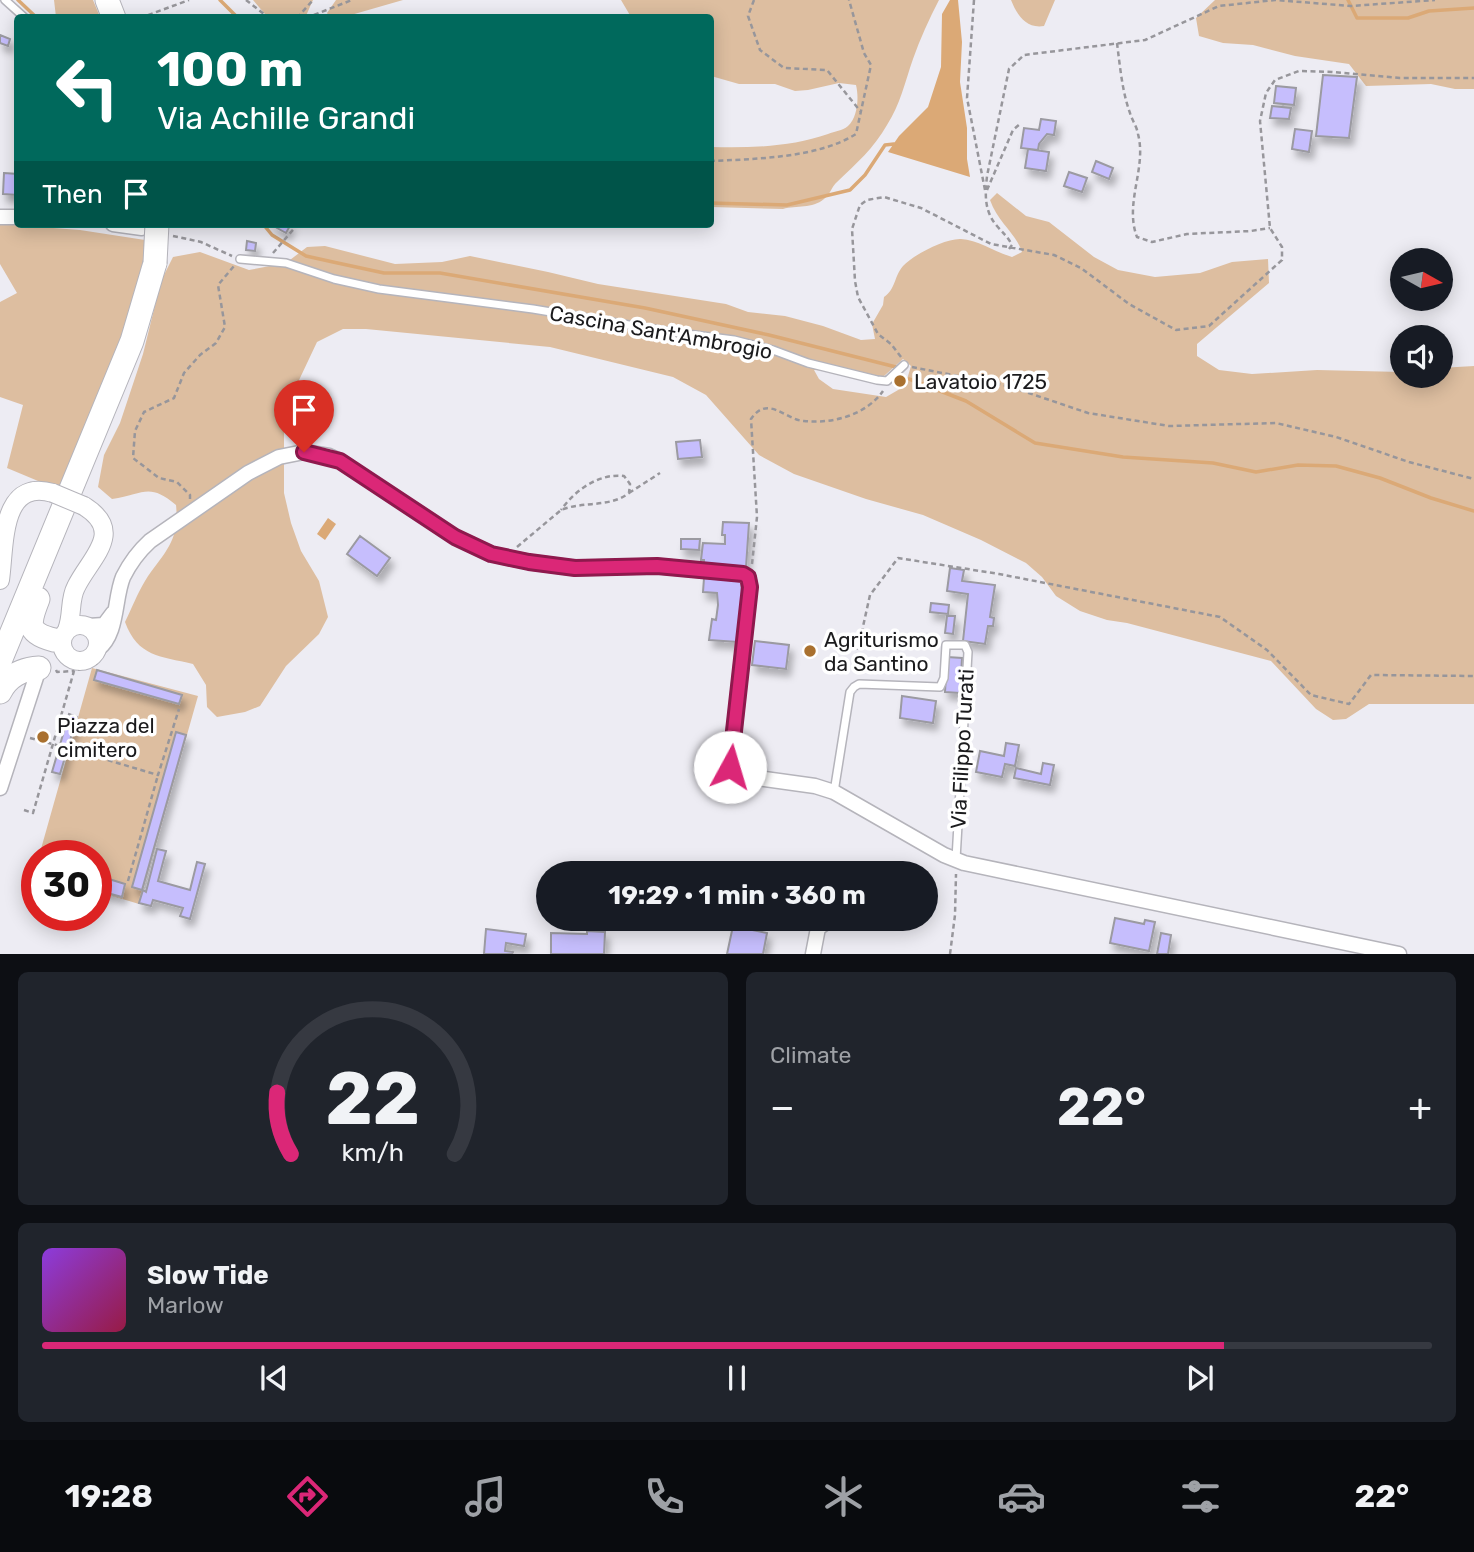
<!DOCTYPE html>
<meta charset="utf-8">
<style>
:root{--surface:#171b24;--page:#20242c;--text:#f1f3f6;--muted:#9ea1a6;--line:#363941;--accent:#db2777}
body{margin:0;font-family:Rubik,sans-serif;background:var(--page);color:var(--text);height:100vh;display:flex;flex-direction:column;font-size:26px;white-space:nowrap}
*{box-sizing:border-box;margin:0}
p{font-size:23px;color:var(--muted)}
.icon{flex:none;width:38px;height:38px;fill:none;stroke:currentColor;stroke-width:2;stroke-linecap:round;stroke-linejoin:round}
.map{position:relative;height:954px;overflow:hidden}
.drawer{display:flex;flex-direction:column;gap:18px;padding:18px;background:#0d0f14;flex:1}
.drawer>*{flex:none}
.banner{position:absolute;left:14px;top:14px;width:700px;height:214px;border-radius:7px;box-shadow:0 4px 18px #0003;background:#00695c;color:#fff;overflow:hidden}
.needle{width:46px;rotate:98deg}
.tools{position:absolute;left:1390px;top:248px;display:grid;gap:14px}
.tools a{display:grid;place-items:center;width:63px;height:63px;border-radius:50%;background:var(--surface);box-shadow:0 4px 18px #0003;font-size:35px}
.speed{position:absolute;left:21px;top:840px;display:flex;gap:14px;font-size:35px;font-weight:700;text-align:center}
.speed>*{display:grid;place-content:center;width:91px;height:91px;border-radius:50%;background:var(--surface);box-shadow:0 4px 18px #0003;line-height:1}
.speed .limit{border:10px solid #d22;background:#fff;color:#111}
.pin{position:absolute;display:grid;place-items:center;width:60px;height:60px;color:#fff;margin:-72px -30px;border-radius:50% 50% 50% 0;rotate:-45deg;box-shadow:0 0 7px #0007}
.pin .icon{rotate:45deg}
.me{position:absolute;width:77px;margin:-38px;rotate:6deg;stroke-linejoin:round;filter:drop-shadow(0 0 5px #0008)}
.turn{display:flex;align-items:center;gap:24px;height:147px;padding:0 28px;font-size:32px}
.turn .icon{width:91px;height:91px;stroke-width:2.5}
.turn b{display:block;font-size:49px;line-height:60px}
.then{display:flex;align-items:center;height:66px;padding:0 28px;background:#0003;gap:14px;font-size:26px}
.big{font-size:52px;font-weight:700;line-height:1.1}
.drawer .widget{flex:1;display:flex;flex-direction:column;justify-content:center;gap:10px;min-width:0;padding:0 24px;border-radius:10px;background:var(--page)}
.drawer .dial{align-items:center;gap:0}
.dial svg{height:182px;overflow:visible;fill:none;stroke:var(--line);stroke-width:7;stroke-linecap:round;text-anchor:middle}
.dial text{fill:var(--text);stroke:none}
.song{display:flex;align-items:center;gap:21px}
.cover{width:84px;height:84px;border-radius:10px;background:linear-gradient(135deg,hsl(270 70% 55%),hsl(340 70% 35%))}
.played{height:7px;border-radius:4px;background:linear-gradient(90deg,var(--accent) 85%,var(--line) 85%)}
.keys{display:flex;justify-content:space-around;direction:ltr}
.heat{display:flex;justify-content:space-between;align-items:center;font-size:38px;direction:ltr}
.drawer .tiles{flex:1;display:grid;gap:18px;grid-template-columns:1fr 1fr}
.widget:last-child{grid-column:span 2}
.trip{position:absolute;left:536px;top:861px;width:402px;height:70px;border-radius:35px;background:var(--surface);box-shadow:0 4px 18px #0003;font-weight:700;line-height:70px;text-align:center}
.dock{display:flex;height:112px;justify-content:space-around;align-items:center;background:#090b0e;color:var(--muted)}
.dock .icon{width:49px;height:49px}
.dock .on{color:var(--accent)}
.dock b{font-size:32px;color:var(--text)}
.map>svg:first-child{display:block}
.green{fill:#ddbea0;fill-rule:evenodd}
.water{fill:#dba976}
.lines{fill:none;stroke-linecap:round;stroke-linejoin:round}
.stream{stroke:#dba976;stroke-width:3.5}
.building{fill:#c6befd;stroke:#9b9aa1;stroke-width:2;filter:url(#shadow)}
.service-casing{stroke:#b5b4bb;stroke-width:10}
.minor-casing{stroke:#b5b4bb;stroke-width:17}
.tertiary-casing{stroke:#b5b4bb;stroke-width:20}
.primary-casing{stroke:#b5b4bb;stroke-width:25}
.path{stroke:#97969b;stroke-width:2.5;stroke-dasharray:5 3.5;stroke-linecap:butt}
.service{stroke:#fff;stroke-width:7}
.minor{stroke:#fff;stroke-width:14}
.tertiary{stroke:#fff;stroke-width:18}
.primary{stroke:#fff;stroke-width:23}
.tertiary-bridge-casing{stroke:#b5b4bb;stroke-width:20;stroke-linecap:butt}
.primary-bridge-casing{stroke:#b5b4bb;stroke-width:25;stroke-linecap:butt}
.tertiary-bridge{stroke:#fff;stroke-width:18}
.primary-bridge{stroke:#fff;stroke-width:23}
.route-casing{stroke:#8e194d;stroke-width:18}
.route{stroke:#db2777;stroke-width:12}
.poi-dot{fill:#a9702f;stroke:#fff;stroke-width:2.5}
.labels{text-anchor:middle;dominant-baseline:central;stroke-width:7;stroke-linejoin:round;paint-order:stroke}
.street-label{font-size:21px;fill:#1b1b1d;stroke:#fff}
.poi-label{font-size:21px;fill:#1b1b1d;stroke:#fff;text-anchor:start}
</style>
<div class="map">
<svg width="1474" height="954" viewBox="0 0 1474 954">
<defs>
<filter id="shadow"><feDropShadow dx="4" dy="7" stdDeviation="3.5" flood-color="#0004"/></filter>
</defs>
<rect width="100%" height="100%" fill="#edecf3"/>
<path class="green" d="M54,0H93L100,17H56Z
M253,0H313L305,18L274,17L275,14H265Z
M336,0H403L344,17H329L327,13Z
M621,0H939C929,19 920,39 913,59C905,82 900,105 887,125C874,148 856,164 837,182C832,186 830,195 824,199C812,209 797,205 783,209L711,207V147C750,148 791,147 828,134C835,131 842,131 848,126C858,117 859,97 856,85L839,83L808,90L795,91L775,84H739L711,76L710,18L631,17Z
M1011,0H1055L1044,26C1026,29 1017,15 1011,0Z
M1215,0H1474V89H1455L1431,84L1366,86L1349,64L1295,56L1253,45L1223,43L1199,36L1196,18Z
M997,193L1026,216L1049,222L1094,257L1118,270L1155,277L1200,273L1232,262L1268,259L1269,283L1197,344V356L1219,370L1252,374L1317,370L1402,372V376H1440V368L1474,366V704H1369L1346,719L1333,720L1316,709L1271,661L1127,623L1107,620L1080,611L1056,596L1042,577L1026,563L981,540L923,515L866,499L794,474L759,455L706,395L673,377L550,347L366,329H343L317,342L292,395L284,425V493L291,523L301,551L319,581L328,617L319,634L286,666L260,706L245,712L217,717L207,707L206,685L193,664C160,656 138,657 125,622C132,608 137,594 145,581C163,553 180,543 176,505C149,482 144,494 112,499L98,487L104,455L120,423L143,354L161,281L173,257L200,252L249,270L286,263L307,247L325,246L395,264L442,262L470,256L548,272L598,284L726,304L748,312L785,316L823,326L861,340L875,339L872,324L883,305L884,297C896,289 894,276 903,266C913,255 946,238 961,239C978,240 995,252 1012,257L1022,252C1016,233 998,223 990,200ZM903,359L911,366L905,386L886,397L833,389L819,379L814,370L856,372L878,377L884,376Z
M0,224L80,230L145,240L142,274L129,331L62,491L7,468L23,405L0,397V302L17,293L0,264Z
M92,668L198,696L139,904L96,891V856H39Z"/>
<path class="water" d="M950,0H958L962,42L960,82L967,128V159L970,177L888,152L899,136L928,107L941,67L942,14Z
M328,518L336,524L325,540L317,534Z"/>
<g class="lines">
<path class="stream" d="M18,0L37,18
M220,0L238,18
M1348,0L1357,18H1408L1429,11L1474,8
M710,203L787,205L850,190L865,175L885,145L894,144
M263,224L272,235L306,256L333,262L384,273H440L645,308L769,335L896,367
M909,379L966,401L1035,443L1123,457L1213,463L1256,472L1298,465L1336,466L1380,478L1431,498L1474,511"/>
</g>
<path class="building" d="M0,35L10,39L8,46L0,43Z
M1323,75L1357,77L1349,138L1316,136Z
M1276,86L1296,88L1294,105L1274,103Z
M1272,106L1291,108L1289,119L1270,118Z
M1041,119L1056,121L1054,135L1047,134L1039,144L1038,150L1021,148L1024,128L1039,130Z
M1295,129L1312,131L1309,152L1292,149Z
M1028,149L1049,152L1046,171L1025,168Z
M1096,161L1113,168L1109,179L1092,172Z
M1069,172L1087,178L1082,192L1064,186Z
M4,173L18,174V195L3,194Z
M270,224H291L286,233Z
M247,241L256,243L255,251L246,250Z
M700,440L702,457L678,459L676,442Z
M723,522L749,523L746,567L704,564V560H701L703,543L725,544V535H722Z
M360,536L390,558L377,576L347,554Z
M681,539H700L699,550L681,549Z
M950,568L964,570L962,581L995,585L990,617L994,618L993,626H988L985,644L963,641L968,594L947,591Z
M704,578L741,581L743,602L738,642L709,640L712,619L716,620L718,605L717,593L703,592Z
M931,603L949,605L948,614L930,612Z
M947,616H955L953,634L945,633Z
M755,641L789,645L786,669L752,665Z
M947,657L962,658L960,693L945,692Z
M97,670L182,695L179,704L94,680Z
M902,696L936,701L933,723L900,718Z
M69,714L77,717L60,774L52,772Z
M176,732L186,735L142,890L132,887Z
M1006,743L1019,745L1015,766L1005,764L1002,777L976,772L980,751L1004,756Z
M1043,763L1054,765L1050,785L1014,778L1016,768L1041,774Z
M157,849L166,851L158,881L190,890L197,862L205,864L190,919L180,916L183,908L153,900L151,906L139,903L143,890L146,892Z
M96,875L125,884L122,897L96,890Z
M1115,918L1144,924L1145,920L1155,922L1149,951L1110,943Z
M733,926L767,933L763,954H727Z
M486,929L526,934L524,946L506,943L505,951L513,952L512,954H484Z
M587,931L605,932L604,954H551V933L587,934Z
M1161,933L1171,935L1168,954H1157Z"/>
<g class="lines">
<g class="service-casing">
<path id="service" d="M5,0L25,18
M240,259L286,263L334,279L379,289L533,309L671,332L734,340L773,350L808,363L877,380L887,381L904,365
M834,792L850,692L854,687L859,684L940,687L944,678L946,645H965L968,652L956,859"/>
</g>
<g class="minor-casing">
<path id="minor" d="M0,217H18
M113,224L142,228
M88,626L104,625L113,613
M98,649C118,634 114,599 123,577C130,563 139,551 150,541L248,473L279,457L304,452L329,456L340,461L455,537L491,554L529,562L575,568L657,566L743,574L748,577L750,587L730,767L736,775L815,786L834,792L944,855L964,863L1399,954
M0,788L39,668
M813,954L818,928L825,923"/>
</g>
<g class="tertiary-casing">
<path id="tertiary" d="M0,580C5,545 0,478 53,493
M62 643a18 18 0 1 1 36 0a18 18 0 1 1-36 0Z
M67,630C73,615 69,600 76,587C90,558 126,532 84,506"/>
</g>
<g class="primary-casing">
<path id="primary" d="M107,0L114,18
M38,599C29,622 25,633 54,640
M0,661L132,341L155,263
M0,692C8,676 22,669 39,668"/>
</g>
<path class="path" d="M246,0L269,18
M754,0L748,16L760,50L784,68L827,70L861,112
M974,0L967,98L985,190
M140,18L189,0
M297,18L313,0
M306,18L352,0
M1117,43C1120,66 1122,91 1130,113C1132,120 1137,127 1138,134C1147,168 1124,203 1137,237L1152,242L1187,234L1251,231L1270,228
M710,161C755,159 818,158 856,134L871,65L864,53L849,0
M987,190L1013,130L1020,124
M173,236L201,242L232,256
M1009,249L1012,245C1008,237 1003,233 997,226C984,211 985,195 987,176L1009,69L1024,55L1145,40L1219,6L1275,0L1351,6L1435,0
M273,253L298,224
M901,357L891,344L878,334L858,297L855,281L852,229L860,205L867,200L884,197L921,208L991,244L1054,255L1081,268L1129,304L1176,330L1209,326L1282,260V247L1270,228L1260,121L1266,93L1275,80L1299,71L1332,72L1400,78H1474
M912,367L1008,386L1088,413L1169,426L1276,423L1336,437L1409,462L1474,479
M629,493L660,473
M190,499V495L177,482L159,478L133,458L135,431L144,412L174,398L184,373L200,355L216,343L225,327L218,285L234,266
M517,547L561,510C582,501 610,508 629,493L630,484L624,476C599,473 575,490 561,510
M752,564L757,517L751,419C768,394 785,420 804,421C833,424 866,415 883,391
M856,658L870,595L898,558L999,574L1220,617L1267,650L1311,695L1349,704L1371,675L1474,676
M56,670L57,672L74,671
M30,738L60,746
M67,748L158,775L179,709
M24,810L33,813L74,671L97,663
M128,881L158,775
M950,954L955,915L956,874"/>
<use href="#service" class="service"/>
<use href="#minor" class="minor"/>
<use href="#tertiary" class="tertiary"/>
<use href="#primary" class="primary"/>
<g class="tertiary-bridge-casing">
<path id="tertiary-bridge" d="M53,493L84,506"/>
</g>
<g class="primary-bridge-casing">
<path id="primary-bridge" d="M155,263L157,224"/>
</g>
<use href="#tertiary-bridge" class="tertiary-bridge"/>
<use href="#primary-bridge" class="primary-bridge"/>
</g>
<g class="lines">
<g class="route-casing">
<path id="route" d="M304,452L340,461L455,537L491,554L529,562L575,568L657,566L743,574L748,577L750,587L730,767"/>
</g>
<use href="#route" class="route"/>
</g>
<g class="poi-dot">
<circle cx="900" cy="381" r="7"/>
<circle cx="810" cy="651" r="7"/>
<circle cx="43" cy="737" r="7"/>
</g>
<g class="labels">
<g class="street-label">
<text transform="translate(661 332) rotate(10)">Cascina Sant'Ambrogio</text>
<text transform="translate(962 749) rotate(-87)">Via Filippo Turati</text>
</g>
<g class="poi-label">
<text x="914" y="381">Lavatoio 1725</text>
<text x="824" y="639">Agriturismo<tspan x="824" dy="24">da Santino</tspan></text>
<text x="57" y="725">Piazza del<tspan x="57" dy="24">cimitero</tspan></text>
</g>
</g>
</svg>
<div class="tools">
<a><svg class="needle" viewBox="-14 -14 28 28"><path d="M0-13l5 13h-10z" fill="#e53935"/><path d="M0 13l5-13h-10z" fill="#9ea1a6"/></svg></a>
<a><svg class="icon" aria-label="sound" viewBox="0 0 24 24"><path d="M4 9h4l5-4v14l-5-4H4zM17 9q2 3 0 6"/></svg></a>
</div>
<div class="speed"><div class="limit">30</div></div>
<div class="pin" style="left:304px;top:452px;background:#d93025"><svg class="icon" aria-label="arrive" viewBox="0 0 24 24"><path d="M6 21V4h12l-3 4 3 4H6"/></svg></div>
<svg class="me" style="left:730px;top:767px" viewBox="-20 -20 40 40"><circle r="19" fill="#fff"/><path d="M0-13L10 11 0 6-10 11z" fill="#db2777"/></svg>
<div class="trip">19:29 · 1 min · 360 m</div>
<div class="banner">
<div class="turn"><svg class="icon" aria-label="left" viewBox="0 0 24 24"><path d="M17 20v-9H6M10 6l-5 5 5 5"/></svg><div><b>100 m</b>Via Achille Grandi</div></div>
<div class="then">Then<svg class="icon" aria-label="arrive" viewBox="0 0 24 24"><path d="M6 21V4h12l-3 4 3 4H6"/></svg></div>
</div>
</div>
<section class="drawer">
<div class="tiles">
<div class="widget dial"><svg viewBox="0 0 100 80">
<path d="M14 69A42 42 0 1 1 86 69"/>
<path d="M14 69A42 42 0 0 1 8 42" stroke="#db2777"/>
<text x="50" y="56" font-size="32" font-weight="700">22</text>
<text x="50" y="72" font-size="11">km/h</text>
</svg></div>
<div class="widget"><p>Climate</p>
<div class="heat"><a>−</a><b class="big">22°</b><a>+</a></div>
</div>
<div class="widget">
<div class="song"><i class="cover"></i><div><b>Slow Tide</b><p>Marlow</p></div></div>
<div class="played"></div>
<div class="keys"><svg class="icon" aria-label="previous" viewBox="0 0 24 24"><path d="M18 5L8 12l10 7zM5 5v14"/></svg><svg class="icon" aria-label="pause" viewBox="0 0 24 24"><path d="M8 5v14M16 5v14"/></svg><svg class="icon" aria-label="next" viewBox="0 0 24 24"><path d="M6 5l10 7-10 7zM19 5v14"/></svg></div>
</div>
</div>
</section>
<nav class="dock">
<b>19:28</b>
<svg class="icon on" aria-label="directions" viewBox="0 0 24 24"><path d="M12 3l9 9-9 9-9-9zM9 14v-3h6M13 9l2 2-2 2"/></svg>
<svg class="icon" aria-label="music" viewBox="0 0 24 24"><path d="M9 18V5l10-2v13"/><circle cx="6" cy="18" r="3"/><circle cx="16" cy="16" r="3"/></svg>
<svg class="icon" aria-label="phone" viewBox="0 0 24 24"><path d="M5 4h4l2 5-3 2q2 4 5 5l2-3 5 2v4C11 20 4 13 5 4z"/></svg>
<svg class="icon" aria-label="climate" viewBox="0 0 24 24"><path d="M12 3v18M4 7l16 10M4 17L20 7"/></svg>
<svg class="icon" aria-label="car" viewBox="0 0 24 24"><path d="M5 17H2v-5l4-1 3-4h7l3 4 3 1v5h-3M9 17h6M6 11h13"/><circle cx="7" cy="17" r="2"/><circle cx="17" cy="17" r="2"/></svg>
<svg class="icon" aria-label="filters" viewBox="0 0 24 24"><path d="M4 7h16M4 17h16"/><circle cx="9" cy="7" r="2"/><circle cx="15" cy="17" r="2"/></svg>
<b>22°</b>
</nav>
